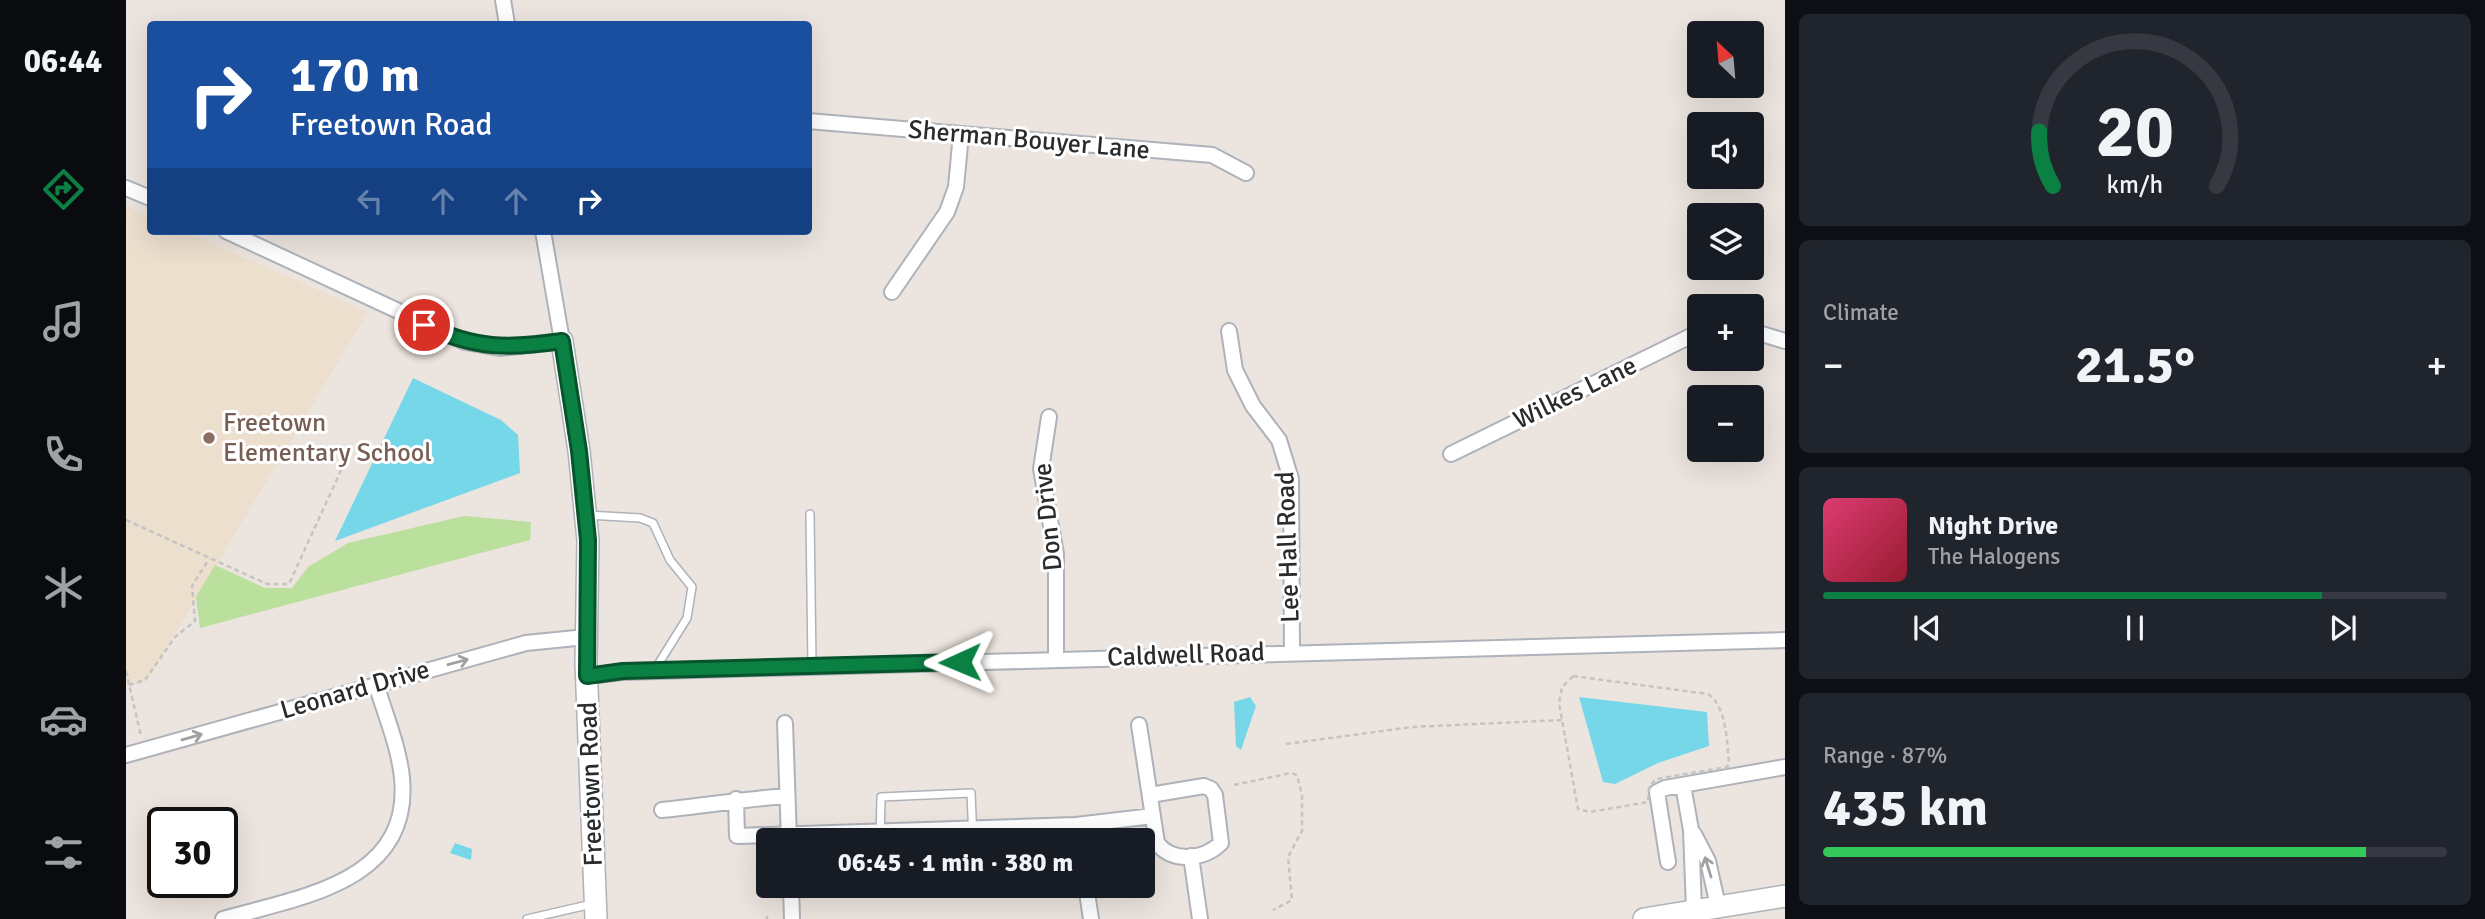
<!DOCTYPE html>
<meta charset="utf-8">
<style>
:root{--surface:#171b24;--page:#20242c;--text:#f1f3f6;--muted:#9ea1a6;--line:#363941;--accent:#0b8043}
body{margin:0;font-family:Signika,sans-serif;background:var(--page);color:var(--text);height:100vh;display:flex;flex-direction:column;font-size:26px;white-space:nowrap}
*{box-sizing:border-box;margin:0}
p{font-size:23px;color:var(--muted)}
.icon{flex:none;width:38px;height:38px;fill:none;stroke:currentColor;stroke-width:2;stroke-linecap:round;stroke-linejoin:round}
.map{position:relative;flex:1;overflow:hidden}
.panel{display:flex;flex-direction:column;gap:14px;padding:14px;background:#0d0f14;width:700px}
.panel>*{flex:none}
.banner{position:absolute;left:21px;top:21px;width:665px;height:214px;border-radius:7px;box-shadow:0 7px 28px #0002;background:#1a4fa0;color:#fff;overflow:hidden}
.needle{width:46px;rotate:334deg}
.buttons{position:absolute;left:1561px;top:21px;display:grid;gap:14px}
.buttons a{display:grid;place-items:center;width:77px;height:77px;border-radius:7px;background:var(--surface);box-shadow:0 7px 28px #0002;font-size:35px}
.speed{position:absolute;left:21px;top:807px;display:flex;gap:14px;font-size:35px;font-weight:700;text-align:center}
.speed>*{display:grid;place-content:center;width:91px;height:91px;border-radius:50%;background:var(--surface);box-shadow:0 7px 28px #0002;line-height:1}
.speed .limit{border:4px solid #111;border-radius:10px;background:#fff;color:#111}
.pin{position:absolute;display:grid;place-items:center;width:60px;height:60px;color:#fff;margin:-30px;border:4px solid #fff;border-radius:50%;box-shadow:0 2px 7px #0007}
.me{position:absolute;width:77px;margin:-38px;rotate:269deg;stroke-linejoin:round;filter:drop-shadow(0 0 5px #0008)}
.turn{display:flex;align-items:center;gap:24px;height:147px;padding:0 28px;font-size:32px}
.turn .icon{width:91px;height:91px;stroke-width:2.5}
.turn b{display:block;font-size:49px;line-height:60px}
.lanes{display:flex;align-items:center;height:66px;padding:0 28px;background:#0003;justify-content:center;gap:35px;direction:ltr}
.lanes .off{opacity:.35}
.big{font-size:52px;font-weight:700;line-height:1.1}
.panel .tile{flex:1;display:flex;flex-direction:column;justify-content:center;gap:10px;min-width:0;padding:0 24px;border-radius:10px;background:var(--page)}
.panel .dial{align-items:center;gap:0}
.dial svg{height:182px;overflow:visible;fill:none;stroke:var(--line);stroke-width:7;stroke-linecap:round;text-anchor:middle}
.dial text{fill:var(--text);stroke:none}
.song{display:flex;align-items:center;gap:21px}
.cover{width:84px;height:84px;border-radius:10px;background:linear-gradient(135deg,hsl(340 70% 55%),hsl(350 70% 35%))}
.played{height:7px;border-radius:4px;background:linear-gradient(90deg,var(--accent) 80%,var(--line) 80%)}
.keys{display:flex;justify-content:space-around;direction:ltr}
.heat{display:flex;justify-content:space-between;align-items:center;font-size:38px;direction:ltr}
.charge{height:10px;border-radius:5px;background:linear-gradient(90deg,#34c759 87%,var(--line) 0)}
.trip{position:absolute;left:630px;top:828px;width:399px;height:70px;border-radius:7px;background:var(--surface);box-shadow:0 7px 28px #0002;font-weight:700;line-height:70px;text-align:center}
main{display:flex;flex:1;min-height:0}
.dock{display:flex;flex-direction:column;width:126px;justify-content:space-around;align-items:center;background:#090b0e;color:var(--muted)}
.dock .icon{width:49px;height:49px}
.dock .current{color:var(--accent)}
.dock b{font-size:32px;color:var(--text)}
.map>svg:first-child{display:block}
.education{fill:#ecdfce}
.green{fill:#bbdf9d}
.water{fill:#76d7e8}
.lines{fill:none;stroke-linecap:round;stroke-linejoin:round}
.lane-casing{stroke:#aeb2ba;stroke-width:10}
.street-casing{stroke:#aeb2ba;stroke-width:18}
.secondary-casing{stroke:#aeb2ba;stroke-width:24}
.path{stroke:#c4c4c4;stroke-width:2.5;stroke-dasharray:5 3.5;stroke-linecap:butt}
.lane{stroke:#fff;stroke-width:7}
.street{stroke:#fff;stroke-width:14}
.secondary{stroke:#fff;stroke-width:21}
.oneway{stroke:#a0a0a0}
.route-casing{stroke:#07532c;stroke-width:18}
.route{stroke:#0b8043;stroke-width:12}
.education-dot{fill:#8d6e63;stroke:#fff;stroke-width:2.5}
.labels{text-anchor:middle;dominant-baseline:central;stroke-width:6;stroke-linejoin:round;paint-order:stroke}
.street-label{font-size:26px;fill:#2b2b2b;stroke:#fff}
.education-label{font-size:26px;fill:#785e54;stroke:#fff;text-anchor:start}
</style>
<main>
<nav class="dock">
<b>06:44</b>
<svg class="icon current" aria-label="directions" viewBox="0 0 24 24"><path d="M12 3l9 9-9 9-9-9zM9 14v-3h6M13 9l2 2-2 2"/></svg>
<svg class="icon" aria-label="music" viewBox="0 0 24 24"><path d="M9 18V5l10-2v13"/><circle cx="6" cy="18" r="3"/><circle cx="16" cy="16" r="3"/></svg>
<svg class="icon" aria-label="phone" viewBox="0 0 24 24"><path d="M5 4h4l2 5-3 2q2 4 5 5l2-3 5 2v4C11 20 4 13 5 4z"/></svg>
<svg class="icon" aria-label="climate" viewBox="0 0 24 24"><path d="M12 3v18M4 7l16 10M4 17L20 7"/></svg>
<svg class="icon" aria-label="car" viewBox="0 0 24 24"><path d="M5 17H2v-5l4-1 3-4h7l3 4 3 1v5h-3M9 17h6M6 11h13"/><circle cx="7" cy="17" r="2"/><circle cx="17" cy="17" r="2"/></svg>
<svg class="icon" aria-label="filters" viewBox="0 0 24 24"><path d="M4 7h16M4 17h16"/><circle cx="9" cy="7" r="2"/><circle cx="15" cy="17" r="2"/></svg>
</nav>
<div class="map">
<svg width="1659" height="919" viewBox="0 0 1659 919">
<rect width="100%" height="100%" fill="#ece4de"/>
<path class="education" d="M0,206L24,217V231H57L242,312L20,682L0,683Z"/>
<path class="green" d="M338,516L405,522L404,540L74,628L70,597L89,565L139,588H166L182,567L222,543Z"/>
<path class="water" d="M287,378L375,420L392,435L394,473L209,541Z
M1124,697L1130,706L1115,750L1110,746L1108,702Z
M1453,697L1581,712L1583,746L1532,763L1489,784L1477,782Z
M329,843L346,849L345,860L324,853Z"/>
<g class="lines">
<g class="lane-casing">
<path id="lane" d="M684,514L686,666
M461,515L514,518L527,523L544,560L566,587L561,618L528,671
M754,840L755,797L845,793L847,840
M401,919L466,904"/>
</g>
<g class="street-casing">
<path id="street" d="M377,0L381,24
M682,121L1086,155L1120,173
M0,188L24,198
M100,231L339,342L374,348L436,341L417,231
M766,292L821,212L830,187L835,134
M1103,331L1109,370L1127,406L1153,440L1165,479L1166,652
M1626,331L1659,341
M923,417L915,469L930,554V660
M1325,454L1573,332
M461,676L497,672L1659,640
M659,723L663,840
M1013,725L1031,843C1046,863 1078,860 1095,843L1089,795L1085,789L1078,786L1024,795
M0,755L400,643L460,637
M1557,785L1565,830L1568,909
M610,799L611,836L950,825L1027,816
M536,810C578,806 618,799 661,796
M1568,834L1582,861L1592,906
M1065,856L1074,919
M1542,862L1531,792L1539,788L1659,767
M665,886L666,919
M960,886L965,919
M97,919C173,897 286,883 276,778C273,747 259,714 250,684"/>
</g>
<g class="secondary-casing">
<path id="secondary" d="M436,341L453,451L462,540L460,663L470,919
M1518,919L1659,896"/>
</g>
<path class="path" d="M0,520L141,584H163L222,455
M0,671L15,736
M1447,676L1582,694C1601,707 1601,742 1603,764L1601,767L1530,779L1523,787L1522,802L1464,812L1452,809L1433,703L1436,687Z
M3,685L19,680L49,637L69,621L66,586L83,559
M1160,744L1286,727L1436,720
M1108,785L1165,773L1171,775L1176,795V831L1162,857L1166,900L1147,910
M641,916V919"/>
<use href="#lane" class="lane"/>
<use href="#street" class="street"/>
<use href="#secondary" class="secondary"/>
</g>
<defs><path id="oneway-shaft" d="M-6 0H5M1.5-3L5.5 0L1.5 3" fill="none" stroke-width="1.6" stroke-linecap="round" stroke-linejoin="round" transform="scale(1.75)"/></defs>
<g class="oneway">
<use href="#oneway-shaft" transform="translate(332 662) rotate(-15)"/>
<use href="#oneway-shaft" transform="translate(66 737) rotate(-16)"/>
<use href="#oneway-shaft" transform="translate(1582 867) rotate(-107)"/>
</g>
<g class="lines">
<g class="route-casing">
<path id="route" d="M298,325C350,349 381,349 436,341L453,451L462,540L461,676L497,671L834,662"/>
</g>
<use href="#route" class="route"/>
</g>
<circle class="education-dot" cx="83" cy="438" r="7"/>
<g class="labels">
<g class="street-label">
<text transform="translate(903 140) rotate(5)">Sherman Bouyer Lane</text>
<text transform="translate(1449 393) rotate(-26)">Wilkes Lane</text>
<text transform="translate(922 517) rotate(-96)">Don Drive</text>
<text transform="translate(1162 547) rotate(-92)">Lee Hall Road</text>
<text transform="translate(1060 655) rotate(-2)">Caldwell Road</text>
<text transform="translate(229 690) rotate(-16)">Leonard Drive</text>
<text transform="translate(465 784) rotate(-92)">Freetown Road</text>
</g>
<g class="education-label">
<text x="97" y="423">Freetown<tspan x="97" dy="30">Elementary School</tspan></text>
</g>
</g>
</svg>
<div class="buttons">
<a><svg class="needle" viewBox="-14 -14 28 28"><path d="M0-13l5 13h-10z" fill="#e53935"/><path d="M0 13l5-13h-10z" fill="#9ea1a6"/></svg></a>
<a><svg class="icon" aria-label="sound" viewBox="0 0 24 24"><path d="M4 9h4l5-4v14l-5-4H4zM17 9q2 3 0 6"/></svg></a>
<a><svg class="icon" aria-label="layers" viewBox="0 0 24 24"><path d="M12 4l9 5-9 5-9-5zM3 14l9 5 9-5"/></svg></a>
<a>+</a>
<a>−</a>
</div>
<div class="speed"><div class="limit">30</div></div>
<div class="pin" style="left:298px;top:325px;background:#d93025"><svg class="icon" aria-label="arrive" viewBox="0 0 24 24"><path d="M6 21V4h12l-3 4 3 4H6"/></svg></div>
<svg class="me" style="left:834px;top:662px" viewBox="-20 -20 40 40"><path d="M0-17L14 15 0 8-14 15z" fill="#0b8043" stroke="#fff" stroke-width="4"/></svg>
<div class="trip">06:45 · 1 min · 380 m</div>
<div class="banner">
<div class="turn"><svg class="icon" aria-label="right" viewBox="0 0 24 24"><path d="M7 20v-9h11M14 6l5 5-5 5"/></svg><div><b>170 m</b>Freetown Road</div></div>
<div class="lanes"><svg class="icon off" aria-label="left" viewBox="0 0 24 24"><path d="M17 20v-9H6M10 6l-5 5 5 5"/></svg><svg class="icon off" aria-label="ahead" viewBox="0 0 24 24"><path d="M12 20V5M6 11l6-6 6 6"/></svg><svg class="icon off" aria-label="ahead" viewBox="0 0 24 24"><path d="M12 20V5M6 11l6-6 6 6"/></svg><svg class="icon" aria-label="right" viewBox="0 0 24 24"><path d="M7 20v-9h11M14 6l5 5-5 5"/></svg></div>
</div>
</div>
<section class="panel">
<div class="tile dial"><svg viewBox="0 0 100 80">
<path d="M14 69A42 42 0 1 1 86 69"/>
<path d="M14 69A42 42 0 0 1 8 45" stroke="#0b8043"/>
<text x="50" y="56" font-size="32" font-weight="700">20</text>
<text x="50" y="72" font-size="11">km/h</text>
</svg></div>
<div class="tile"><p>Climate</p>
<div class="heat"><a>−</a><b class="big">21.5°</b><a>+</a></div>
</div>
<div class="tile">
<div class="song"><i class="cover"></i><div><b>Night Drive</b><p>The Halogens</p></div></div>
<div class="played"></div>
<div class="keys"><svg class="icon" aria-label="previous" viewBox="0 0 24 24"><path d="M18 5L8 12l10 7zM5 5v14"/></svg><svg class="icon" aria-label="pause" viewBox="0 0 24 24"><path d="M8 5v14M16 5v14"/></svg><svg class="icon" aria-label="next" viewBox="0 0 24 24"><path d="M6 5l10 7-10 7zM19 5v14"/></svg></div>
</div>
<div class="tile"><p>Range · 87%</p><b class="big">435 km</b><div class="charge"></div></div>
</section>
</main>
